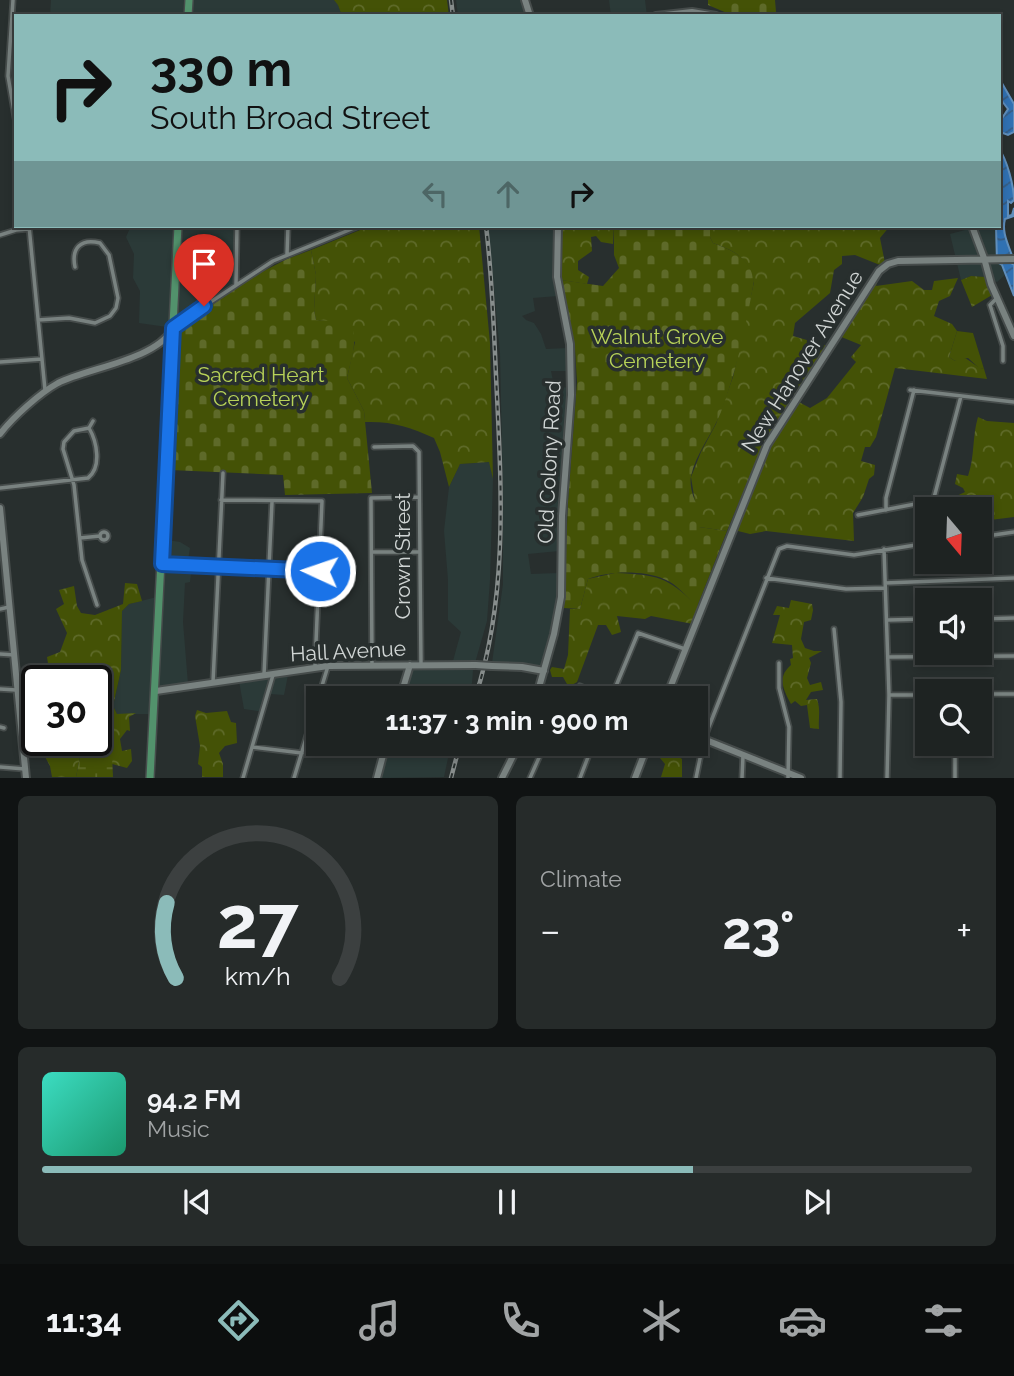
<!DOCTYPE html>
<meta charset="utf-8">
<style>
:root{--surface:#1e2322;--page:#262b2a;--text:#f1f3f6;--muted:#a1a4a5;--line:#3c4040;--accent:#8bbbb9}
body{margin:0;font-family:Raleway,sans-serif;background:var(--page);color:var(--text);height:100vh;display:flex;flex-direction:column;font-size:26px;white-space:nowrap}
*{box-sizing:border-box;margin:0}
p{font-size:23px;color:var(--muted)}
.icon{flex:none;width:38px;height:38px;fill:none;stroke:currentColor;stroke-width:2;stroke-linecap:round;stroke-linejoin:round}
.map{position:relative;height:778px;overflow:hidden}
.panel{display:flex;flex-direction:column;gap:18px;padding:18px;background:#101313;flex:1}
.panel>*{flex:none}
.banner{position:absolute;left:14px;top:14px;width:987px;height:214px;border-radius:0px;box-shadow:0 4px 10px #0003,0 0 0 2px var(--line);background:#8bbbb9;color:#111;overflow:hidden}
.needle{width:46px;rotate:161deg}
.buttons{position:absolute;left:915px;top:497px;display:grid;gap:14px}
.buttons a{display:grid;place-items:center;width:77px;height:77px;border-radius:0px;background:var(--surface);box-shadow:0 4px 10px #0003,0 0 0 2px var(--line);font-size:35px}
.speed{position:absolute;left:21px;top:665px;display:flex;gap:14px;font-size:35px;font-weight:700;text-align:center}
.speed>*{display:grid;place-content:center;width:91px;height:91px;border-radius:50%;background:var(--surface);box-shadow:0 4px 10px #0003,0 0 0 2px var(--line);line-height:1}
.speed .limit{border:4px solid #111;border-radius:10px;background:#fff;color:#111}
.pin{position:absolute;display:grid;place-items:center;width:60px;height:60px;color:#fff;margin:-72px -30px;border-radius:50% 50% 50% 0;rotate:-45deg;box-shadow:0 0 7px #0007}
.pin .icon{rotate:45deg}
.me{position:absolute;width:77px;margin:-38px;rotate:273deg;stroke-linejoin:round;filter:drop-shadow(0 0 5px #0008)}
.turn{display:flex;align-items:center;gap:24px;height:147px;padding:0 21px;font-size:32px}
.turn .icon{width:91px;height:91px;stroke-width:2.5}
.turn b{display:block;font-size:49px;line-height:60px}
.lanes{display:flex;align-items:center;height:66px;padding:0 21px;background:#0003;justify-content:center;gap:35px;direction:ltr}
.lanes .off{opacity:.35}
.big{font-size:52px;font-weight:700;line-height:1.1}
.panel .widget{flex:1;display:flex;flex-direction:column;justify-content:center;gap:10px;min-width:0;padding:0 24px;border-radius:10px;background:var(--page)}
.panel .dial{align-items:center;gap:0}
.dial svg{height:182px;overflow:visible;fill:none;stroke:var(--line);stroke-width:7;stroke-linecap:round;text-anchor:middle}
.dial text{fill:var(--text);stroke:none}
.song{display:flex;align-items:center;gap:21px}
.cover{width:84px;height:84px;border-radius:10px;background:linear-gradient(135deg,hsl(170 70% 55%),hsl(160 70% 35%))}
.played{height:7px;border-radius:4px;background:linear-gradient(90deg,var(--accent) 70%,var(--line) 70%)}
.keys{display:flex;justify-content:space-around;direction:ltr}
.heat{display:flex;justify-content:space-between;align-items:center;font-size:38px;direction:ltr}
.panel .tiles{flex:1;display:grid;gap:18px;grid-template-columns:1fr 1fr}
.widget:last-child{grid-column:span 2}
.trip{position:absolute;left:306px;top:686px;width:402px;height:70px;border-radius:0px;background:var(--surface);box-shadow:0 4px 10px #0003,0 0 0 2px var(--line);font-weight:700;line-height:70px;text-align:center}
.tabs{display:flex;height:112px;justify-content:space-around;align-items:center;background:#0c0e0e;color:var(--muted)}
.tabs .icon{width:49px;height:49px}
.tabs .active{color:var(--accent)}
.tabs b{font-size:32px;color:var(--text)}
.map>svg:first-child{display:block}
.built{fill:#2b3a38}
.green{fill:#445206}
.forest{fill:url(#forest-crowns)}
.wetland{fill:url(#wetland-marsh)}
.cemetery{fill:url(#cemetery-stones)}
.water{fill:url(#water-waves);stroke:#608fbc;stroke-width:2}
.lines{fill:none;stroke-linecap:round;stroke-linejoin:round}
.street-casing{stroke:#464c4b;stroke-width:7}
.secondary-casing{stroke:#464c4b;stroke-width:10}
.primary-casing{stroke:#464c4b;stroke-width:10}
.street{stroke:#798280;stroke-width:3.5}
.secondary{stroke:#798280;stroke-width:6}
.primary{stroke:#52926c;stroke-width:7}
.rail-casing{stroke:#878d8c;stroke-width:4.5}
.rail{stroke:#282f2e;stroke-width:2;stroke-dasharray:5;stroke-linecap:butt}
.secondary-bridge-casing{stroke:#464c4b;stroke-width:10;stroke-linecap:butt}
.secondary-bridge{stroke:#798280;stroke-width:6}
.route-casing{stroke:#114b97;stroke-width:18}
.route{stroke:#1a73e8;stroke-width:12}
.labels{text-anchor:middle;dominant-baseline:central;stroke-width:7;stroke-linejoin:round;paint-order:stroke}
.park-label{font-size:21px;fill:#b7d258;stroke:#282f2e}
.street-label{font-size:21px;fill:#d0d5d4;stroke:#282f2e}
</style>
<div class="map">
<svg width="1014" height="778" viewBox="0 0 1014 778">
<defs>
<pattern id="forest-crowns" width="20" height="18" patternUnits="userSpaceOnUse" patternTransform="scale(1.75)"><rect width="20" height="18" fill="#445206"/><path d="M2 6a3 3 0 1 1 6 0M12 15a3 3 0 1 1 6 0" fill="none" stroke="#5e6a29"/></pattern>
<pattern id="wetland-marsh" width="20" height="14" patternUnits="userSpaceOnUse" patternTransform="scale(1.75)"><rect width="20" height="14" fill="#445206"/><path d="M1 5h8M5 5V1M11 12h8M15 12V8" fill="none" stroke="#5e6a29"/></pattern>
<pattern id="cemetery-stones" width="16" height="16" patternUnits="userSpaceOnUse" patternTransform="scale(1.75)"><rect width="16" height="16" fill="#445206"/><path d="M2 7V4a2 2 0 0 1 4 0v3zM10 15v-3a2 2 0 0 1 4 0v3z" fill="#5e6a29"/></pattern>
<pattern id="water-waves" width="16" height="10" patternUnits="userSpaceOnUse" patternTransform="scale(1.75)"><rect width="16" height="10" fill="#3071b2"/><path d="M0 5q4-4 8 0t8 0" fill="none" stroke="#365d84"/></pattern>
</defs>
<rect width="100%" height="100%" fill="#282f2e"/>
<path class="built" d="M51,0H184L183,16H50Z
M192,0H334L338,4L342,16H191Z
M456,0H521L526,16H458Z
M609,0H645L647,16H611Z
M131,226H239L238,280L168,324L167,327L139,323L140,291L133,278L134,254L126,237Z
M488,226H555L553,252L558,296L533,298L535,311L522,316L526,320L534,323L541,334L546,349L568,348L570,371H551L554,386L569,388L560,482H543L542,494L560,496L559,551L528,554L531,574L559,573L558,600L543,669L518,663H492L503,584V500L500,353Z
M969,226H996L997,262L1002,265L1005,275L997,282L985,277L971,276L961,280L950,234L969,229Z
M490,462L493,479L490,580L487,621L475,663L453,661L461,632L448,620V580L444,531L449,487L460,464Z
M167,540L180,542L190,548L186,573H191L190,582L185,583L183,622L188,684L151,696V714H117L113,706L121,670L122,611L129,604L157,597H164Z
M413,669L473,670L472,683L467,698H404Z
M288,675L284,695L270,694L264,712L244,709L239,681Z
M389,744H451L444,777L381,778Z"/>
<path class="green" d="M957,331L973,333L984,369L979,368L968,358L955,361L949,357Z"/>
<path class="forest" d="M334,0H447L449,16H342L338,5Z
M370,226H479L490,343L493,479L489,462L460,464L449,487L440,452L434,438C410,427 392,421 365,422L364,411L347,378L355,342L325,321L316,320L314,310L316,275L311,250Z
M561,226H614L613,244L601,242L596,236L591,237L592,251L578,261V270L589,277L587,284L561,280Z
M710,226H890L880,238L885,263L880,265L855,255L842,256V264L834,270L830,293L795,323L793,336L827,346L764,442L727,531L699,527L691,477L701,452L716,424L733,377L754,282C748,257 735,251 713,243L710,237Z
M971,276L985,277L992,295L972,307L961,280Z
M879,277L876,286L912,281L924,290H932L934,281L958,278L950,296L939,301L934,316L952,324L957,331L949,357L955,361L961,357C971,359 974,367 984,369L987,379L895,368L876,437L870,447H865L861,461L875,465L874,475L869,479L863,497L853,513L854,541L766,531L750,534L734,530L762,459L797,401L810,408L827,398L856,362L851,357L861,345L839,336L876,279Z
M978,417L987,421L1014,423V517L990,520L980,517V509H948L950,499L965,492L963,488L955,484L957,474L968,476C975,456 972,437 978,417Z
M615,573C657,575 667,576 697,606L699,604V606L693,624L651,616L645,619L617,616L621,632L612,635L606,625H598L577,682L572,685L567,684L563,677H552L550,670L552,667L564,669L568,655L570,609H580L588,579Z
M125,583L137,584L142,601L129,604L122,611L121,670L113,706L117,714L136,713L129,717L130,731L127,730L120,739L122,751L131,749L132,761L127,768L112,764V756L80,757L76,777H52L50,766L42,751L58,748L71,757L92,740H96C99,732 108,716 106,707C102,693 96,699 96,681H56L50,676L47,657L60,652L67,633L56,609L64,604L59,590L74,586L77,606L81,613L95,615L123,604Z
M791,600L812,604L813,610L811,620L804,622L801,639L805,648L814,651H822L809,658L811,663L807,678L810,685L821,682L823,690L811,692L806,700L817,699C821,711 818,718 819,729L810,728L807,705L801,706L795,701L791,704C783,689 777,677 791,665L790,659L793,658L792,645L772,643L780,615H773L777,606L789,608Z
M197,710L206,713L227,711L231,722L236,723L237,743L225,746L219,753L223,764V777H202V767L198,764L200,746L195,716Z
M664,746L682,759V777H661L665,764L660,758Z"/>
<path class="wetland" d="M112,756L113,777H76L80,757Z"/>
<path class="cemetery" d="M708,0H775L776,12L774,16H734L708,5Z
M614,226H710V237L713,243C734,251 749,257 754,281C746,325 737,370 721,412C713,433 696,453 691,476C689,487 694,502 701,511L699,527L727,531L697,607C687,597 677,584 664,579C642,570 609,571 588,579L580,609L564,608L568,501L577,382L575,349L561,280L603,286L619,268L614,255Z
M311,250L316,275L314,310L316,320L350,322C359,341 351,359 347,378L364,411L372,493L285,495L283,475L170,470L178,328L256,275L287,259Z"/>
<path class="water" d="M999,78L1014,104V132L1008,135L1003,133L999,138V123L1008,109L999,97Z
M999,149C1007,159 1014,187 1014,200L1011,203L1008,201V216L1012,215L1014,208V216L1005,219C1001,234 1010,247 1014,262L1011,263L1014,265V296L1002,265L997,262L996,226H999V179L1002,177Z"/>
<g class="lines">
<g class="street-casing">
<path id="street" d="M13,0L8,76L16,123
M29,226L45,390
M0,235L16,230L28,229
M287,254L288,226
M236,284L237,226
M997,298L990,305L1003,346V361
M38,320L69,318L95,323L110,316L116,308L118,298L109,255L100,243C81,238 71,248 75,267
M174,326L273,261L359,226
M0,362L42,359
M910,390L1014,402
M93,421L89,428L74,431L64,442L63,449L74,485L82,560L97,605
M374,447L413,446L419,452L421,665
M0,488L88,478C102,467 97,442 89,428
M221,500L322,501L315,666
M931,509L961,396
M886,510V498L914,390
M858,515L931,501
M100 536a4 4 0 1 1 8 0a4 4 0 1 1-8 0Z
M980,537L1014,532
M80,538L100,536
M884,549L889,695L887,778
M372,552H419
M162,564L320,571
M766,578L846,589L885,588
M885,583L1014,578
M0,609L9,607
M980,619L1014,618
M888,620L928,619
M834,629L841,702L840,778
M0,654L15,655
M888,657L1014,656
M779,663V688L789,727L788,778
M372,664L371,498L419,497
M264,675L272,502
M213,682L223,473
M580,686L609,698
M0,689L16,690
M980,694H1014
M889,695H928
M564,698L566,695
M611,698L638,633L685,649
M0,727L4,728
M252,747L302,753
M0,767L25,769
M243,778L273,675
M294,778L328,666
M530,778L545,744
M580,778L593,744
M696,778L704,739L779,549L787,546L854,555L928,543
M742,778L743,756
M955,778V744"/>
</g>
<g class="secondary-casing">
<path id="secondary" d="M525,0L530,16
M656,16L692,12L716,16
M972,226L984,258L991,284L1014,336
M0,434C13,417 40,393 58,383C88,368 154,360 172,330
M0,508L26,778
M492,666L522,667L544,671
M156,691L328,666L476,665
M400,698L410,665
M536,698L554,634L561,597L562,516L571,395L570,344L557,277L558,226
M666,698L767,445L879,271L888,264L898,261L1014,259
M696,736L801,778
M377,778L386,744
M502,778L519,744
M635,778L648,744"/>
</g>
<g class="primary-casing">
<path id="primary" d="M188,16L189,0
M150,778L178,226"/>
</g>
<use href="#street" class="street"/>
<use href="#secondary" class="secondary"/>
<use href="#primary" class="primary"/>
<g class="rail-casing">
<path id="rail" d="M451,0L453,16
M475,698C507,601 502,497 497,396C494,339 493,283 486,226
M451,778L460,744"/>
</g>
<use href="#rail" class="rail"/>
<g class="secondary-bridge-casing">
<path id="secondary-bridge" d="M476,665L492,666"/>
</g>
<use href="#secondary-bridge" class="secondary-bridge"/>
</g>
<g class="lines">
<g class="route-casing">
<path id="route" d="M204,306L173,328L162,564L320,571"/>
</g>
<use href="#route" class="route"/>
</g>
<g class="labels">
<g class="park-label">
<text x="657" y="336">Walnut Grove<tspan x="657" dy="24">Cemetery</tspan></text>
<text x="261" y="374">Sacred Heart<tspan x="261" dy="24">Cemetery</tspan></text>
</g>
<g class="street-label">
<text transform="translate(802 361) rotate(-58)">New Hanover Avenue</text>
<text transform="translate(549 462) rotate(-87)">Old Colony Road</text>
<text transform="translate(402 556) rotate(-90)">Crown Street</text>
<text transform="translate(348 651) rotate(-3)">Hall Avenue</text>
</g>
</g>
</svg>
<div class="buttons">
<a><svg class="needle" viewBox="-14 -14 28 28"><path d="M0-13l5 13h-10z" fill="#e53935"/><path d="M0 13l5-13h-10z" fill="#a1a4a5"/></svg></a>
<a><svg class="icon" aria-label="sound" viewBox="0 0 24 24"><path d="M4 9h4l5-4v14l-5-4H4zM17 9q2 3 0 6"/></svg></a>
<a><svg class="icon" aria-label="search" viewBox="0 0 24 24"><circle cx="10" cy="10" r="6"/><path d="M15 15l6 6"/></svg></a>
</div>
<div class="speed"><div class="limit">30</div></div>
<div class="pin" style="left:204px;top:306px;background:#d93025"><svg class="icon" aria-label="arrive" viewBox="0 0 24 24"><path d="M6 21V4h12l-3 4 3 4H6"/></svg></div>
<svg class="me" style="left:320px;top:571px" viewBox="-20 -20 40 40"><circle r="17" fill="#1a73e8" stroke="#fff" stroke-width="3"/><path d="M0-11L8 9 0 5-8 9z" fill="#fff"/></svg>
<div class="trip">11:37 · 3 min · 900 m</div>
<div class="banner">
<div class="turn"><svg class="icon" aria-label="right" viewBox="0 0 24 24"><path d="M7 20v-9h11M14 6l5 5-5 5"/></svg><div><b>330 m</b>South Broad Street</div></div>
<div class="lanes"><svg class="icon off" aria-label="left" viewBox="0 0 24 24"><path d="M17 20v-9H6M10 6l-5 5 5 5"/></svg><svg class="icon off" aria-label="ahead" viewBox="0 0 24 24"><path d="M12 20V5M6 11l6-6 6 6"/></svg><svg class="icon" aria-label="right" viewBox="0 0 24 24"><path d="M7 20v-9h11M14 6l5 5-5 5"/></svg></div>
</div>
</div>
<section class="panel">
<div class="tiles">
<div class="widget dial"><svg viewBox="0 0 100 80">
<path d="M14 69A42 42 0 1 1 86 69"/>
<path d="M14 69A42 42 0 0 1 10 36" stroke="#8bbbb9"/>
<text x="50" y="56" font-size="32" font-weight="700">27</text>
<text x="50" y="72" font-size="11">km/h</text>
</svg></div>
<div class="widget"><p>Climate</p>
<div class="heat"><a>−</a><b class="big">23°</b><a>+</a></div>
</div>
<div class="widget">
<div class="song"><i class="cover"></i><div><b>94.2 FM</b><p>Music</p></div></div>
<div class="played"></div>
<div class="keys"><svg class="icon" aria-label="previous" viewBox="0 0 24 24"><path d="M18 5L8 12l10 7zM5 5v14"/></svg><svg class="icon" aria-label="pause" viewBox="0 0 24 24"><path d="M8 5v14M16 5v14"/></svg><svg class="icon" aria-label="next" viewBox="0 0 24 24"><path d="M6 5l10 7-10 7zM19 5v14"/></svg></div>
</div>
</div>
</section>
<nav class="tabs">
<b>11:34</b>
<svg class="icon active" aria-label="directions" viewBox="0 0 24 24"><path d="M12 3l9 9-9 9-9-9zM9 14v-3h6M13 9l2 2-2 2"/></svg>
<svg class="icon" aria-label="music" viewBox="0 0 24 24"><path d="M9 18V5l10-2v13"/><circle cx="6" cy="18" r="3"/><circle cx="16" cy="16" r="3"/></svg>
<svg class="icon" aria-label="phone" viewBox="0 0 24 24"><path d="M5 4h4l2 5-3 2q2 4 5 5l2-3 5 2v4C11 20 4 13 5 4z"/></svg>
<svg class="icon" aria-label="climate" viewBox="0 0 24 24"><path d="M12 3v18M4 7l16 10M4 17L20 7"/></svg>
<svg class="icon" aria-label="car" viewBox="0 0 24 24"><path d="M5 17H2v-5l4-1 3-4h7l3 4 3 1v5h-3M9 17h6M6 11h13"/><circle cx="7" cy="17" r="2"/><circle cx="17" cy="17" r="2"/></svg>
<svg class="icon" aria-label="filters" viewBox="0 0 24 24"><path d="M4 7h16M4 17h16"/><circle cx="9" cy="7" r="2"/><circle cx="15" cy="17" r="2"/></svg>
</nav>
